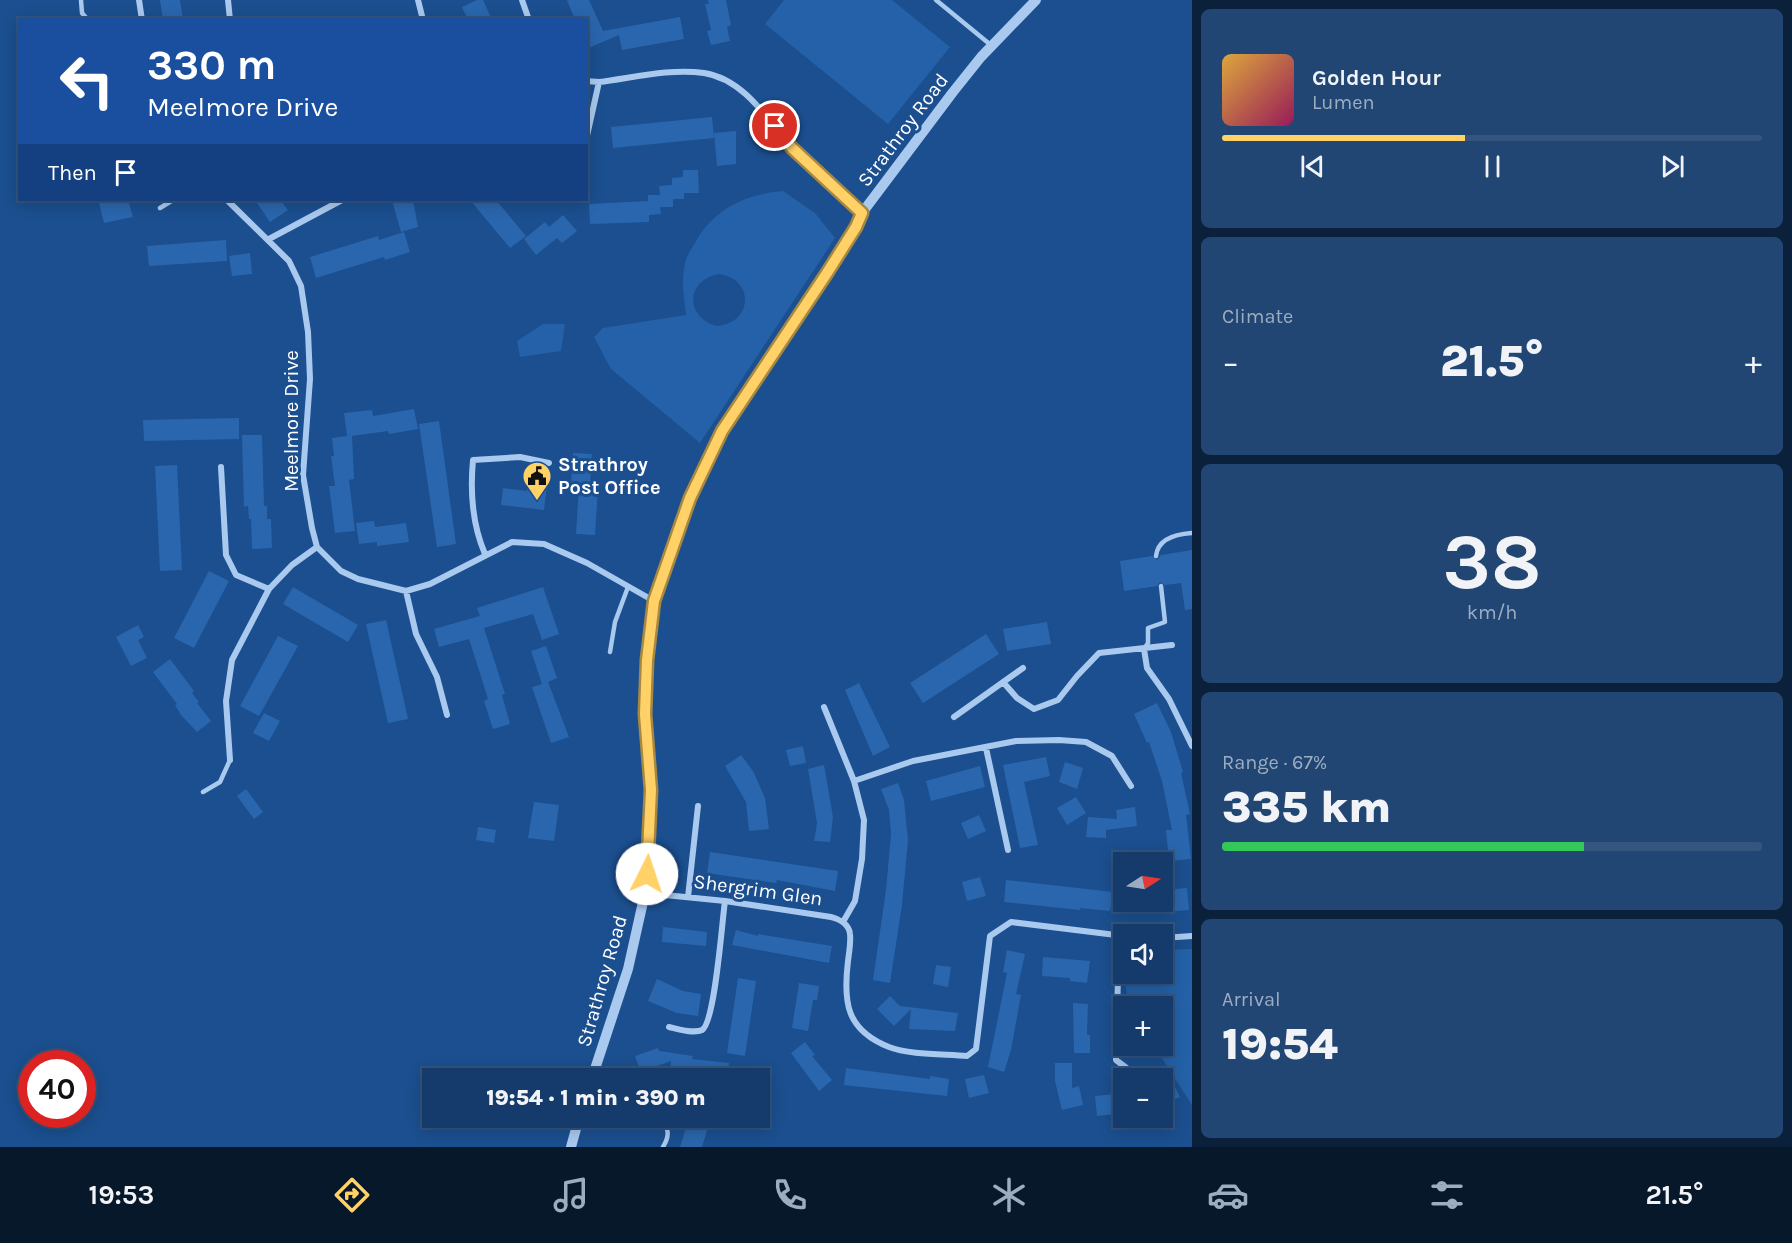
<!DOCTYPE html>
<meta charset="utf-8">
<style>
:root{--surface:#143b6b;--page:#214673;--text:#f1f3f6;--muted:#9dadc1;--line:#33557e;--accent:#ffd166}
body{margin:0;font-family:Karla,sans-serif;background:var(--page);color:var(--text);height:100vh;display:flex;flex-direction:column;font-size:22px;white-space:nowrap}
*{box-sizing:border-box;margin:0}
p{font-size:20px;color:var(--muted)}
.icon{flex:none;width:33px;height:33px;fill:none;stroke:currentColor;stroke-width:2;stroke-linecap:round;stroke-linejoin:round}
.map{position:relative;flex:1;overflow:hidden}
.side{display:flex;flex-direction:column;gap:9px;padding:9px;background:#0b203b;width:600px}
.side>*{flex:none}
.banner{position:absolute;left:18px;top:18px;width:570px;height:183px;border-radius:0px;box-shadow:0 3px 15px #0003,0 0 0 2px var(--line);background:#1a4fa0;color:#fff;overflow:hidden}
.needle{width:39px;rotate:78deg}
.fabs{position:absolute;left:1113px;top:852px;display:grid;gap:12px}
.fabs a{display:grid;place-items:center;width:60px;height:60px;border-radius:0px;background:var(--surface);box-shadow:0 3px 15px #0003,0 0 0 2px var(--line);font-size:30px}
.speed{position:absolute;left:18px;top:1050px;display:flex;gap:12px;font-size:30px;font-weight:700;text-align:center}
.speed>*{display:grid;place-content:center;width:78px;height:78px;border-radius:50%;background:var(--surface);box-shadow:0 3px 15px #0003,0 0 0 2px var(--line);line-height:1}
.speed .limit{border:9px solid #d22;background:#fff;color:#111}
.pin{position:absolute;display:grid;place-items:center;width:51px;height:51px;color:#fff;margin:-26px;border:3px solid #fff;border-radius:50%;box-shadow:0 2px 6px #0007}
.me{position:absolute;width:66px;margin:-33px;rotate:4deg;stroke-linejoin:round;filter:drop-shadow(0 0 4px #0008)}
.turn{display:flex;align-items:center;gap:21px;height:126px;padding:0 30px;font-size:27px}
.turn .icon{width:78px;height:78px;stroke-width:2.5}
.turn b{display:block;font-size:42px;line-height:51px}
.then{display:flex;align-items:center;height:57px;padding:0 30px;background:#0003;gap:12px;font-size:22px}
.big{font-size:45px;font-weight:800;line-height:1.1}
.side .widget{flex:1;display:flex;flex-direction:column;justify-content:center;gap:9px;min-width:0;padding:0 21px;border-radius:9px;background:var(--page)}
.side .dial{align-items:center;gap:0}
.dial b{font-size:78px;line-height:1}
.song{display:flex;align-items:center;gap:18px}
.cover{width:72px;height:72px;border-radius:9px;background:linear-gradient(135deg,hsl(40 70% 55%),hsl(330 70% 35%))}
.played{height:6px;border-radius:3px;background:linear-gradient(90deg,var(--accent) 45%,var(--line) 45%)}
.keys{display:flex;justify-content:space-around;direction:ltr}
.heat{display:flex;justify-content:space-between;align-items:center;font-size:33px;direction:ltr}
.charge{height:9px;border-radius:4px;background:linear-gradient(90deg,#34c759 67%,var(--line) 0)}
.trip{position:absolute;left:422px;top:1068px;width:348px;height:60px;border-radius:0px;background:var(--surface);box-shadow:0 3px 15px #0003,0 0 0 2px var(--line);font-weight:800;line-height:60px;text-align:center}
.tabs{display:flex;height:96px;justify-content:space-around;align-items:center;background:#08182b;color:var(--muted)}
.tabs .icon{width:42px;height:42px}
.tabs .current{color:var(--accent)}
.tabs b{font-size:27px;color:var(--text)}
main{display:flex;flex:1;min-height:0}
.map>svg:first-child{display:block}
.green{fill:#2461a8;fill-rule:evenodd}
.building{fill:#2a66ad}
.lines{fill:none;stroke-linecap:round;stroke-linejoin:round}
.service{stroke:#a9c9ee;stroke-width:4.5}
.minor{stroke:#a9c9ee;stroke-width:6}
.tertiary{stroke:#a9c9ee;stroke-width:10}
.route-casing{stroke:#a68842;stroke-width:15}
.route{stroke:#ffd166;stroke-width:10}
.labels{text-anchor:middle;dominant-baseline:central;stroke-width:6;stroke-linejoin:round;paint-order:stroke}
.street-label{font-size:20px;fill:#fff;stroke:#1b4f8f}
.poi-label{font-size:20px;font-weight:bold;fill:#fff;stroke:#1b4f8f;text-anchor:start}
</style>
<main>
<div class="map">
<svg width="1192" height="1147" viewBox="0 0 1192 1147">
<rect width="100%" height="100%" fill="#1b4f8f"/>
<path class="green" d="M784,0H892L950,47L888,124L765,24Z
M783,191L815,213L835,238L700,443L611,369L594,337L603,328L686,315C684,298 681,281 685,264C686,257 691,249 695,243C713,209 746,194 783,191ZM719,274C755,279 753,323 717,326C684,317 686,280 719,274Z
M543,324H565L561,351L520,357L517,341Z
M1192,949V1105L1154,1046H1162V1006H1130L1127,1002L1125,974H1162L1163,950Z"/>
<path class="building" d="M160,0H180L183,20H163Z
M477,0H483L492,20H468L462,7Z
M567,0H589L603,31L680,17L684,39L622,50L619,35L586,49V20H575Z
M708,0H726L731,25L727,27L730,41L711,45L707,31L711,30L705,4H709Z
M712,117L714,138L613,148L611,127Z
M736,131V164L717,166L714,133Z
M683,170H698L699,193H684V199H673V207H660L661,214L649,215V222L590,224L589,204L648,201V195H660L659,186L672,185V178L683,177Z
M114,200H128L133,217L104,223L99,203Z
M255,200H280L288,210L270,222Z
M392,200H413L418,227L401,232Z
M470,200H496L526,236L510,248Z
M563,215L577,231L562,243L557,238L536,255L524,239L545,222L549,227Z
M404,232L410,252L385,260L384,257L316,278L310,257L378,236L379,240Z
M226,240L227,261L149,266L147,246Z
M250,253L252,274L232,276L229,256Z
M414,409L418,429L389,434L388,431L352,436L354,479L349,480L355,531L335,533L329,486H335L331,456H334L332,438L347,436L344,413L372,410L373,416Z
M239,418V439L144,441L143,420Z
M439,421L456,544L437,547L419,424Z
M242,435H262L264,506H267V519H271L272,548L252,549L251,519H249L248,506L244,507Z
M573,453L592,454L590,487H598L595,535L576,534L579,486H571Z
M177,465L182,570L160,571L155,466Z
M528,482L547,484L544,510L501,505L503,488L527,491Z
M374,521L375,527L406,523L409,542L377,546V542L359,544L356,523Z
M1192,550V609L1185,610L1181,583L1165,585L1160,582L1157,586L1124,591L1120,561L1152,556L1157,560L1161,555Z
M209,571L229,581L194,648L174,638Z
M293,587L358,625L348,642L283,604Z
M543,587L559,634L542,640L533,614L484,628L505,694L502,695L510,724L493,729L484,701L488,699L469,639L439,647L434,629L480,616L477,608Z
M386,620L408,719L388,723L366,624Z
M1047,622L1051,644L1007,651L1003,629Z
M138,625L144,637L138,640L147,658L131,666L116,637Z
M986,634L999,654L923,703L910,683Z
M278,636L298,646L259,716L240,706Z
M546,646L557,678L548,682L569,737L551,743L532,687L542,684L531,651Z
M170,659L194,691L192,693L199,702L197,703L211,721L197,732L181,715L175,705L177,704L153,672Z
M859,683L890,747L873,756L845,690Z
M1157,703L1171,732L1183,772L1181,773L1190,814L1186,815L1191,859L1169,861L1166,830H1172L1162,781L1149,742L1147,743L1134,714Z
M264,713L280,721L269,741L253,733Z
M803,746L806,763L790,766L786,750Z
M741,755L753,771L765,798L769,829L749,831L746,802L725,766Z
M1046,757L1050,776L1024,782L1038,845L1020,848L1003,765Z
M1065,762L1083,768L1077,789L1059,782Z
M824,765L833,817L830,842L814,841L817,823L808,769Z
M980,766L985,787L931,801L926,781Z
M898,783L904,800L908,840L902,905L890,983L873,980L886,890L891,834L889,810L881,789Z
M246,789L263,812L254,819L237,796Z
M1076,797L1086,813L1067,825L1057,808Z
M534,802L559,805L554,841L528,838Z
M1135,807L1137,826L1106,830V838L1086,837L1088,817L1117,819L1116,810Z
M979,815L986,831L968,839L961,823Z
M478,827L496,830L494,843L476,840Z
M710,852L838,871L835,891L777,880L776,883L707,873Z
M980,877L986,896L967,901L962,882Z
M1006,880L1113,892L1110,911L1080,908V910L1004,902Z
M1187,888L1189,910L1162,912V890Z
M663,927L707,932L706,946L662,942Z
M736,930L758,936V934L832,946L829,963L732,945Z
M1007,950L1025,954L1016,994L1021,995L1011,1050L1004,1072L988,1067L1007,973L1003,972Z
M1043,957L1090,961L1087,983L1070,981V978L1042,976Z
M936,965L951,967L948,987L933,984Z
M738,978L756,981L745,1056L727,1053Z
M657,979L683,991L701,994L698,1016L677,1013L648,1001Z
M799,983L819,986L817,1000H813L808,1031L792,1028Z
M890,996L900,1006L958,1013L955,1031L909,1029L911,1009L894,1026L877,1009Z
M1073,1003L1088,1004L1087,1035H1090V1053H1074Z
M805,1042L815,1055L812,1056L832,1080L819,1091L791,1053Z
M658,1048L659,1051L693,1056L692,1059L729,1063L727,1078H709V1077L670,1071L671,1061L641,1072L635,1056Z
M1055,1063H1072V1088L1079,1086L1083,1105L1062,1110L1055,1081Z
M846,1068L930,1079V1076L949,1079L947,1096L844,1085Z
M984,1075L989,1093L969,1098L965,1079Z
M1171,1079L1180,1097L1162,1105V1084Z
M1114,1094L1116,1114L1097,1116L1095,1096Z
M689,1118H711L702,1147H680Z"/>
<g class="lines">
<path class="service" d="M81,0L82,13L88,20
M936,0L992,46
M160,208L173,200
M1156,556C1158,538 1176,534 1192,533
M1144,649L1148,643V628L1165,622L1161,586
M610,652L615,622L628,587
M203,792L220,782L230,760
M651,1118C668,1123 672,1132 663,1147"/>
<path class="minor" d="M139,0L142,20
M228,0L230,20
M418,0L423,20
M522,0L529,20
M586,81L599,82C632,78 670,68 704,73C744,79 768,120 792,148C812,171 837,194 862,213
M586,140L599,82
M227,200L289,261L301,286L308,332L310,379L303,475L312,528L317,547L341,571L358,579L406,591L430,584L512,542L544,544L587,563L654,601
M269,239L342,200
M221,467L226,555L236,575L269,589
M485,554C472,524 470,492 473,460L520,457L549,463
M406,591L416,634L437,677L447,715
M1144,649L1147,668L1169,699L1192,746
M1003,682L1017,698L1034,709L1058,700L1077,676L1099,653L1172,645
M824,707L854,781L864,820L862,859L855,901L843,922
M954,717L1023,668
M986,748L1008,850
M230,760L226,701L232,660L269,589L292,565L317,547
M854,781L913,761L1016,741L1059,740L1086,742L1112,756L1131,786
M645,893L725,901L831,917C839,919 849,924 850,934C851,942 849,953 848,961C843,1002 846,1030 889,1047C909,1055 945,1054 967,1056L976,1049L990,936L1011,922L1124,936
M688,897L698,806
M1119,935L1116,1060L1137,1076
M1162,938L1192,936
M669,1027C678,1029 694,1034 702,1030C715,1023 722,921 725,901"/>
<path class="tertiary" d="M592,1078L628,969L645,893L651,790L645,714V690L654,601L690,498L722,431L827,273L856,227L862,213L953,92L981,57L1036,0
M571,1147L579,1118"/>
</g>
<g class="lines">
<g class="route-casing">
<path id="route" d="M647,874L651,790L645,714L647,660L654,601L690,498L722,431L827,273L856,227L862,213L792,148L775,126"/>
</g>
<use href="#route" class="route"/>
</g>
<defs>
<g id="civic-pin" transform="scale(1.5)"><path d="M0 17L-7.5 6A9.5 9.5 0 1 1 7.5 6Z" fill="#ffd166" stroke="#1b4f8f"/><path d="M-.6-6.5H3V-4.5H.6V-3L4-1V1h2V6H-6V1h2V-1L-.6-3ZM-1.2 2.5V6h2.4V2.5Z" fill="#111"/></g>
</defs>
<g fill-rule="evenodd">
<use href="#civic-pin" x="537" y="476"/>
</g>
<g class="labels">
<g class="street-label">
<text transform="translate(903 130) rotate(-53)">Strathroy Road</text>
<text transform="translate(291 421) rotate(-90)">Meelmore Drive</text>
<text transform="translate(758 890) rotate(8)">Shergrim Glen</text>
<text transform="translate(602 981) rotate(-74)">Strathroy Road</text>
</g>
<g class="poi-label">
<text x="558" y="464">Strathroy<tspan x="558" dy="23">Post Office</tspan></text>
</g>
</g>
</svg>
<div class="fabs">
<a><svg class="needle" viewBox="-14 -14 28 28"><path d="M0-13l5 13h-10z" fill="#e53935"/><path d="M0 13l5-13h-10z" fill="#9dadc1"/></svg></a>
<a><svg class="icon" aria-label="sound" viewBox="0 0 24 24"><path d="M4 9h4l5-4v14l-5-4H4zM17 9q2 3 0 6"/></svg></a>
<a>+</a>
<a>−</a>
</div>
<div class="speed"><div class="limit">40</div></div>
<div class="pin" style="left:775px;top:126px;background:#d93025"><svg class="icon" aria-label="arrive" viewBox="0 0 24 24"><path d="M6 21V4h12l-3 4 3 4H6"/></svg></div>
<svg class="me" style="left:647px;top:874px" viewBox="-20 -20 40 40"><circle r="19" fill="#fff"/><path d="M0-13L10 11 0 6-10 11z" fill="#ffd166"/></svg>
<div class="trip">19:54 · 1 min · 390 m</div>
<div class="banner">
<div class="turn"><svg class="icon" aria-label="left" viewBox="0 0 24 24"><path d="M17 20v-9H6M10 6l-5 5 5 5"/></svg><div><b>330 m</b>Meelmore Drive</div></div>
<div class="then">Then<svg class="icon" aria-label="arrive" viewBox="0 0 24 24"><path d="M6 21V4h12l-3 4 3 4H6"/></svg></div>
</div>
</div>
<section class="side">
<div class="widget">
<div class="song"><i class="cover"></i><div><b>Golden Hour</b><p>Lumen</p></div></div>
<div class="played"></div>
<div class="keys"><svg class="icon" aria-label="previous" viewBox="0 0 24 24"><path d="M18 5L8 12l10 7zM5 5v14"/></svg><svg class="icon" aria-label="pause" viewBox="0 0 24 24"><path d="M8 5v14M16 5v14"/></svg><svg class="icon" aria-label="next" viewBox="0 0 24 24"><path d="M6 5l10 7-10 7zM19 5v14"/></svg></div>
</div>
<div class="widget"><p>Climate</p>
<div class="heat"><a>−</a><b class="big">21.5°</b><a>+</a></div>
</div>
<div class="widget dial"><b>38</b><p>km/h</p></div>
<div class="widget"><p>Range · 67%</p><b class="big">335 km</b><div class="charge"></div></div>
<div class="widget"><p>Arrival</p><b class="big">19:54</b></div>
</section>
</main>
<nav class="tabs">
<b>19:53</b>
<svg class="icon current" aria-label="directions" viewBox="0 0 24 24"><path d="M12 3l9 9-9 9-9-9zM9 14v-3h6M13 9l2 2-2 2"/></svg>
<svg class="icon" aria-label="music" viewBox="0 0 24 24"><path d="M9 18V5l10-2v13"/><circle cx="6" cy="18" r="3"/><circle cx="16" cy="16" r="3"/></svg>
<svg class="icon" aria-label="phone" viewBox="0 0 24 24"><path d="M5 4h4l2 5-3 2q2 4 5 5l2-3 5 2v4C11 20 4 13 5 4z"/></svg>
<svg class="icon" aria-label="climate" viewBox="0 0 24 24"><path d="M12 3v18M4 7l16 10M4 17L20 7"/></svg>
<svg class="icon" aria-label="car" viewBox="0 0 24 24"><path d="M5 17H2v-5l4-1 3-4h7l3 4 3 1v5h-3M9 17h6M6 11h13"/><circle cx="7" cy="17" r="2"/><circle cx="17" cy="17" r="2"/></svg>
<svg class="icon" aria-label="filters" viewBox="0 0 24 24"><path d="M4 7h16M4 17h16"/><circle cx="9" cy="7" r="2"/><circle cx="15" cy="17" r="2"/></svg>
<b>21.5°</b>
</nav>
